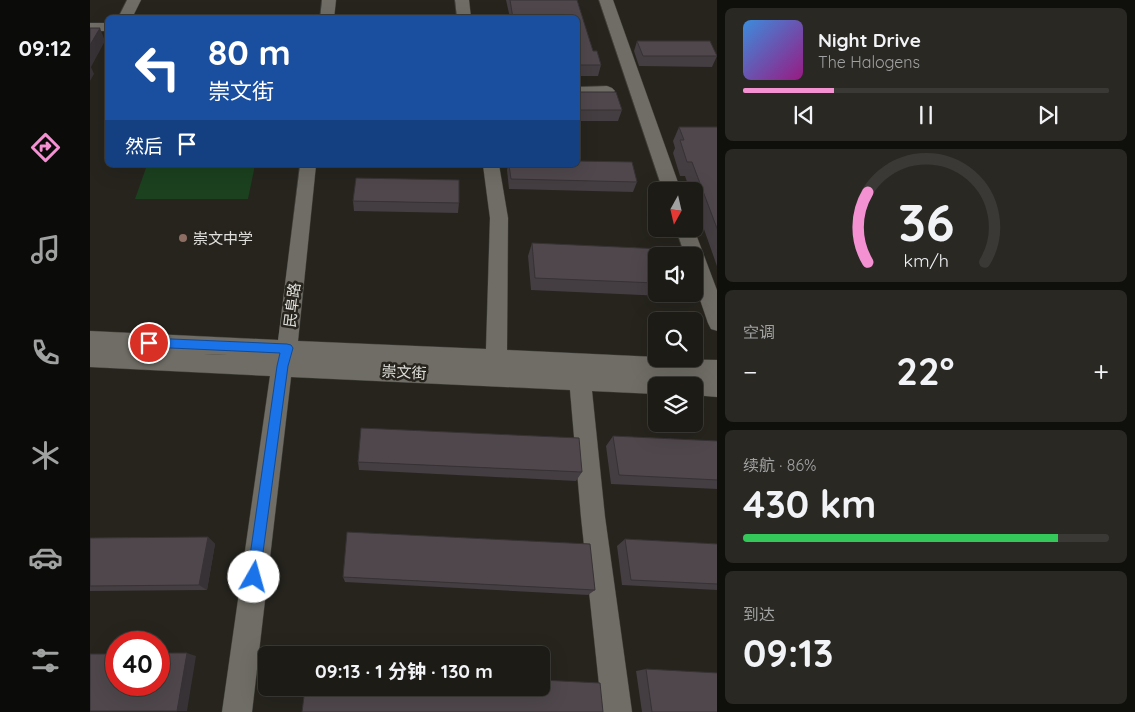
<!DOCTYPE html>
<html lang="zh">
<meta charset="utf-8">
<style>
:root{--surface:#1c1b16;--page:#292823;--text:#f1f3f6;--muted:#a0a1a1;--line:#3a3935;--accent:#f491d3}
body{margin:0;font-family:Quicksand,"Noto Sans SC",sans-serif;background:var(--page);color:var(--text);height:100vh;display:flex;flex-direction:column;font-size:19px;white-space:nowrap}
*{box-sizing:border-box;margin:0}
p{font-size:16px;color:var(--muted)}
.icon{flex:none;width:28px;height:28px;fill:none;stroke:currentColor;stroke-width:2;stroke-linecap:round;stroke-linejoin:round}
.map{position:relative;flex:1;overflow:hidden}
.details{display:flex;flex-direction:column;gap:8px;padding:8px;background:#0f0f0c;width:418px}
.details>*{flex:none}
.banner{position:absolute;left:15px;top:15px;width:475px;height:152px;border-radius:8px;box-shadow:0 5px 20px #0002,0 0 0 1px var(--line);background:#1a4fa0;color:#fff;overflow:hidden}
.needle{width:32px;rotate:188deg}
.controls{position:absolute;left:558px;top:182px;display:grid;gap:10px}
.controls a{display:grid;place-items:center;width:55px;height:55px;border-radius:8px;background:var(--surface);box-shadow:0 5px 20px #0002,0 0 0 1px var(--line);font-size:25px}
.speed{position:absolute;left:15px;top:631px;display:flex;gap:10px;font-size:25px;font-weight:700;text-align:center}
.speed>*{display:grid;place-content:center;width:65px;height:65px;border-radius:50%;background:var(--surface);box-shadow:0 5px 20px #0002,0 0 0 1px var(--line);line-height:1}
.speed .limit{border:8px solid #d22;background:#fff;color:#111}
.pin{position:absolute;display:grid;place-items:center;width:42px;height:42px;color:#fff;margin:-21px;border:2px solid #fff;border-radius:50%;box-shadow:0 1px 5px #0007}
.me{position:absolute;width:55px;margin:-28px;rotate:7deg;stroke-linejoin:round;filter:drop-shadow(0 0 4px #0008)}
.turn{display:flex;align-items:center;gap:18px;height:105px;padding:0 20px;font-size:22px}
.turn .icon{width:65px;height:65px;stroke-width:2.5}
.turn b{display:block;font-size:35px;line-height:42px}
.then{display:flex;align-items:center;height:48px;padding:0 20px;background:#0003;gap:10px;font-size:19px}
.big{font-size:38px;font-weight:700;line-height:1.1}
.details .card{flex:1;display:flex;flex-direction:column;justify-content:center;gap:8px;min-width:0;padding:0 18px;border-radius:8px;background:var(--page)}
.details .dial{align-items:center;gap:0}
.dial svg{height:130px;overflow:visible;fill:none;stroke:var(--line);stroke-width:7;stroke-linecap:round;text-anchor:middle}
.dial text{fill:var(--text);stroke:none}
.song{display:flex;align-items:center;gap:15px}
.cover{width:60px;height:60px;border-radius:8px;background:linear-gradient(135deg,hsl(210 70% 55%),hsl(310 70% 35%))}
.played{height:5px;border-radius:2px;background:linear-gradient(90deg,var(--accent) 25%,var(--line) 25%)}
.keys{display:flex;justify-content:space-around;direction:ltr}
.heat{display:flex;justify-content:space-between;align-items:center;font-size:28px;direction:ltr}
.charge{height:8px;border-radius:4px;background:linear-gradient(90deg,#34c759 86%,var(--line) 0)}
.trip{position:absolute;left:168px;top:646px;width:292px;height:50px;border-radius:8px;background:var(--surface);box-shadow:0 5px 20px #0002,0 0 0 1px var(--line);font-weight:700;line-height:50px;text-align:center}
main{display:flex;flex:1;min-height:0}
.tab-bar{display:flex;flex-direction:column;width:90px;justify-content:space-around;align-items:center;background:#0b0b09;color:var(--muted)}
.tab-bar .icon{width:35px;height:35px}
.tab-bar .current{color:var(--accent)}
.tab-bar b{font-size:22px;color:var(--text)}
.map>svg:first-child{display:block}
.green{fill:#1b411f}
.lines{fill:none;stroke-linecap:round;stroke-linejoin:round}
.minor-casing{stroke:#413f3a;stroke-width:1}
.minor{fill:#6f6d65;fill-rule:evenodd}
.wall{fill:#443d41}
.shaded-wall{fill:#373235}
.building{fill:#4f474c;stroke:#373235}
.route{fill:#1a73e8;stroke:#114b97}
.education-dot{fill:#8d6e63;stroke:#26241d;stroke-width:2}
.labels{text-anchor:middle;dominant-baseline:central;stroke-width:5;stroke-linejoin:round;paint-order:stroke}
.poi-label{font-size:15px;fill:#e0dfdb;stroke:#26241d;text-anchor:start}
.street-label{font-size:15px;fill:#e0dfdb;stroke:#26241d}
</style>
<main>
<nav class="tab-bar">
<b>09:12</b>
<svg class="icon current" aria-label="directions" viewBox="0 0 24 24"><path d="M12 3l9 9-9 9-9-9zM9 14v-3h6M13 9l2 2-2 2"/></svg>
<svg class="icon" aria-label="music" viewBox="0 0 24 24"><path d="M9 18V5l10-2v13"/><circle cx="6" cy="18" r="3"/><circle cx="16" cy="16" r="3"/></svg>
<svg class="icon" aria-label="phone" viewBox="0 0 24 24"><path d="M5 4h4l2 5-3 2q2 4 5 5l2-3 5 2v4C11 20 4 13 5 4z"/></svg>
<svg class="icon" aria-label="climate" viewBox="0 0 24 24"><path d="M12 3v18M4 7l16 10M4 17L20 7"/></svg>
<svg class="icon" aria-label="car" viewBox="0 0 24 24"><path d="M5 17H2v-5l4-1 3-4h7l3 4 3 1v5h-3M9 17h6M6 11h13"/><circle cx="7" cy="17" r="2"/><circle cx="17" cy="17" r="2"/></svg>
<svg class="icon" aria-label="filters" viewBox="0 0 24 24"><path d="M4 7h16M4 17h16"/><circle cx="9" cy="7" r="2"/><circle cx="15" cy="17" r="2"/></svg>
</nav>
<div class="map">
<svg width="628" height="712" viewBox="0 0 628 712">
<rect width="100%" height="100%" fill="#26241d"/>
<path class="green" d="M57,165H165L158,199H45Z"/>
<g class="lines">
<g class="minor-casing">
<path id="minor" d="M37,0H51L42,18H28Z
M232,0H246L244,18H230Z
M365,0H379L381,18H367Z
M509,0H523L591,191H573Z
M0,23H18V31H0Z
M517,86L522,88L525,91L522,94L488,95V87Z
M210,165H226L208,341L396,349L400,218L393,165H409L418,218L417,350L566,357V359L628,360V397L604,395V386H566V394L502,391L515,517L542,712H512L491,517L480,390L201,377L162,712H132L180,376L0,367V349L137,355L0,349V331L188,340Z
M586,229H604L628,293V331L621,329L618,323L604,282V256H595Z"/>
</g>
<use href="#minor" class="minor"/>
</g>
<path class="wall" d="M416,0H487L503,51L511,65L508,76H488V18H420Z
M547,41L627,56L622,67L549,66L544,51Z
M488,92L532,110L528,121H488Z
M589,127H628V269L604,201V191H600L595,176H590L583,153L585,148L583,141Z
M418,165H488L547,182L543,192L419,189L417,170Z
M263,201L369,203L368,213L264,211Z
M442,243L566,256V294H574L573,296L441,290L438,256Z
M523,436L628,441V489L521,484L516,446Z
M268,462L492,472L486,481L269,470Z
M118,537L125,544L117,590L0,591V538Z
M535,539L628,544V590L532,585L527,546Z
M253,577L505,590L498,595L255,582Z
M556,669L628,712H552L546,671Z"/>
<path class="shaded-wall" d="M10,28L15,41L1,67L4,74L0,81V45Z
M118,537L125,544L117,590L109,585Z
M97,653L106,656L97,711H87Z"/>
<path class="building" d="M420,0H487L503,51H507L511,65H488V18H423Z
M0,28H10L0,45Z
M547,41H620L627,56H553Z
M488,92H526L532,110H488Z
M589,127H628V231L602,162H597L590,140H594Z
M488,161L542,162L547,182L421,179L419,165H488Z
M266,178L369,180V203L263,201Z
M442,243L572,249L574,256H566V283L445,278Z
M271,428L489,438L492,472L268,462Z
M523,436L628,441V480L529,475Z
M257,532L500,544L505,590L253,577Z
M118,537L109,585L0,586V538Z
M535,539L628,544V584L541,580Z
M69,653H97L87,711H0V654H26V685H69Z
M556,669L628,673V712H562Z
M451,680L510,683L513,712H212L215,688H451Z"/>
<path class="route" d="M59,338L197,344L201,345L203,348L198,366L169,582L164,584L159,582L157,577L187,366L190,353L59,347L53,343Z"/>
<circle class="education-dot" cx="93" cy="238" r="5"/>
<g class="labels">
<g class="poi-label">
<text x="103" y="238">崇文中学</text>
</g>
<g class="street-label">
<text transform="translate(202 305) rotate(-83)">民阜路</text>
<text transform="translate(314 372) rotate(3)">崇文街</text>
</g>
</g>
</svg>
<div class="controls">
<a><svg class="needle" viewBox="-14 -14 28 28"><path d="M0-13l5 13h-10z" fill="#e53935"/><path d="M0 13l5-13h-10z" fill="#a0a1a1"/></svg></a>
<a><svg class="icon" aria-label="sound" viewBox="0 0 24 24"><path d="M4 9h4l5-4v14l-5-4H4zM17 9q2 3 0 6"/></svg></a>
<a><svg class="icon" aria-label="search" viewBox="0 0 24 24"><circle cx="10" cy="10" r="6"/><path d="M15 15l6 6"/></svg></a>
<a><svg class="icon" aria-label="layers" viewBox="0 0 24 24"><path d="M12 4l9 5-9 5-9-5zM3 14l9 5 9-5"/></svg></a>
</div>
<div class="speed"><div class="limit">40</div></div>
<div class="pin" style="left:59px;top:343px;background:#d93025"><svg class="icon" aria-label="arrive" viewBox="0 0 24 24"><path d="M6 21V4h12l-3 4 3 4H6"/></svg></div>
<svg class="me" style="left:164px;top:577px" viewBox="-20 -20 40 40"><circle r="19" fill="#fff"/><path d="M0-13L10 11 0 6-10 11z" fill="#1a73e8"/></svg>
<div class="trip">09:13 · 1 分钟 · 130 m</div>
<div class="banner">
<div class="turn"><svg class="icon" aria-label="left" viewBox="0 0 24 24"><path d="M17 20v-9H6M10 6l-5 5 5 5"/></svg><div><b>80 m</b>崇文街</div></div>
<div class="then">然后<svg class="icon" aria-label="arrive" viewBox="0 0 24 24"><path d="M6 21V4h12l-3 4 3 4H6"/></svg></div>
</div>
</div>
<section class="details">
<div class="card">
<div class="song"><i class="cover"></i><div><b>Night Drive</b><p>The Halogens</p></div></div>
<div class="played"></div>
<div class="keys"><svg class="icon" aria-label="previous" viewBox="0 0 24 24"><path d="M18 5L8 12l10 7zM5 5v14"/></svg><svg class="icon" aria-label="pause" viewBox="0 0 24 24"><path d="M8 5v14M16 5v14"/></svg><svg class="icon" aria-label="next" viewBox="0 0 24 24"><path d="M6 5l10 7-10 7zM19 5v14"/></svg></div>
</div>
<div class="card dial"><svg viewBox="0 0 100 80">
<path d="M14 69A42 42 0 1 1 86 69"/>
<path d="M14 69A42 42 0 0 1 14 26" stroke="#f491d3"/>
<text x="50" y="56" font-size="32" font-weight="700">36</text>
<text x="50" y="72" font-size="11">km/h</text>
</svg></div>
<div class="card"><p>空调</p>
<div class="heat"><a>−</a><b class="big">22°</b><a>+</a></div>
</div>
<div class="card"><p>续航 · 86%</p><b class="big">430 km</b><div class="charge"></div></div>
<div class="card"><p>到达</p><b class="big">09:13</b></div>
</section>
</main>
